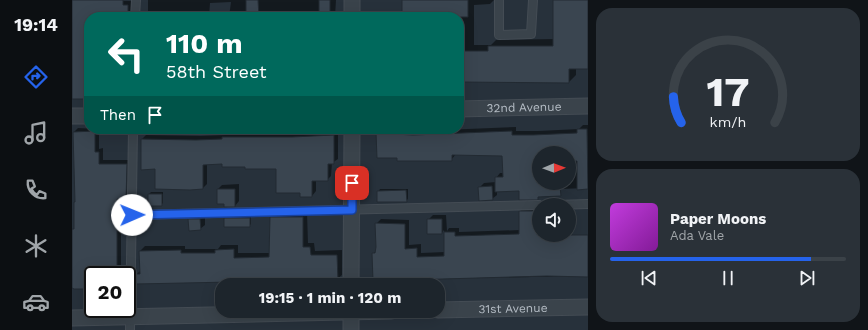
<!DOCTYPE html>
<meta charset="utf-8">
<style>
:root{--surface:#1d252c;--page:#2a3138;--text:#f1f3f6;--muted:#a0a5a9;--line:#3b4248;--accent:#2563eb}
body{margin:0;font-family:"Work Sans",sans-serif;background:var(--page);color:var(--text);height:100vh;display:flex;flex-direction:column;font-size:15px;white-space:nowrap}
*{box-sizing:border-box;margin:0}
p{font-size:13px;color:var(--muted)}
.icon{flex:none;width:22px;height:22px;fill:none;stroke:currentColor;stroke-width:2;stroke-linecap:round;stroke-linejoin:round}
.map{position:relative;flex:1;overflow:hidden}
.side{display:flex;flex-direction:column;gap:8px;padding:8px;background:#101418;width:280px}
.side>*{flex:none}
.banner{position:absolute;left:12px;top:12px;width:380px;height:122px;border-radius:16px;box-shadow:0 4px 16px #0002,0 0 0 1px var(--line);background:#00695c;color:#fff;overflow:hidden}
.needle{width:26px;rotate:89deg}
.fabs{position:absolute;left:460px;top:146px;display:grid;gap:8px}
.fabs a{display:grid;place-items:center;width:44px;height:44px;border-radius:50%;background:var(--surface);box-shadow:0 4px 16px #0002,0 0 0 1px var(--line);font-size:20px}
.speed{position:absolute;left:12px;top:266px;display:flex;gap:8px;font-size:20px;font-weight:700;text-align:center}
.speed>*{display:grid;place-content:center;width:52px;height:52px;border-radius:50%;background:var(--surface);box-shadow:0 4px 16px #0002,0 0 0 1px var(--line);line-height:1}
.speed .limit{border:2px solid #111;border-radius:6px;background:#fff;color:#111}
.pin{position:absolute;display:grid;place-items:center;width:34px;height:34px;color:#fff;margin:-17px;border-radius:8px;box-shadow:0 2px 6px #0006}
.me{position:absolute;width:44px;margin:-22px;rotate:89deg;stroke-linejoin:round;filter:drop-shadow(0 0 3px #0008)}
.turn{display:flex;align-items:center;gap:14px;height:84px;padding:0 16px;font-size:18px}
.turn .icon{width:52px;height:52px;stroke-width:2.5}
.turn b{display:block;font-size:28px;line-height:34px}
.then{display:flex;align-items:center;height:38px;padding:0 16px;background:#0003;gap:8px;font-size:15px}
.side .card{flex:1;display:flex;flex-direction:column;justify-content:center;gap:6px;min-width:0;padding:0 14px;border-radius:16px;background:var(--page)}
.side .dial{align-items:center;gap:0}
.dial svg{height:104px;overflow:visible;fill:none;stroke:var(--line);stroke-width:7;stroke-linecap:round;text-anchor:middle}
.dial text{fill:var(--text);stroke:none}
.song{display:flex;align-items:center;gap:12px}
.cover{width:48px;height:48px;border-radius:6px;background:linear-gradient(135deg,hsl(290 70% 55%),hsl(290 70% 35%))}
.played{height:4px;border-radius:2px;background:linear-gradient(90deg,var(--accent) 85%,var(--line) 85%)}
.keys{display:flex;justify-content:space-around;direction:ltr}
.trip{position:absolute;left:143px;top:278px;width:230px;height:40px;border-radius:16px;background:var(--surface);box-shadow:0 4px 16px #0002,0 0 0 1px var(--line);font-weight:700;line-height:40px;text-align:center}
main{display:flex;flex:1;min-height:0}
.dock{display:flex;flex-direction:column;width:72px;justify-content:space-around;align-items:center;background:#0c0f12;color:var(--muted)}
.dock .icon{width:28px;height:28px}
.dock .current{color:var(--accent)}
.dock b{font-size:18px;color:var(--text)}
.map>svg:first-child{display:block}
.shadow{fill:#0007;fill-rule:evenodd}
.building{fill:#3a4550;stroke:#222a32}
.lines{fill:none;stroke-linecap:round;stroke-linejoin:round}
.service-casing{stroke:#444c54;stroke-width:10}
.minor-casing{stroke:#444c54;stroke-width:17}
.service{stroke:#3a434b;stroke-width:8}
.minor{stroke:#3a434b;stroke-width:15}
.route-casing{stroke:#184099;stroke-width:10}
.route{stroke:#2563eb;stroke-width:7}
.labels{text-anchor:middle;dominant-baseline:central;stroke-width:4;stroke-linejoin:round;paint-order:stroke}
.street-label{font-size:12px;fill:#b6bec6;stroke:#202830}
</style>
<main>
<nav class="dock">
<b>19:14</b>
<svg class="icon current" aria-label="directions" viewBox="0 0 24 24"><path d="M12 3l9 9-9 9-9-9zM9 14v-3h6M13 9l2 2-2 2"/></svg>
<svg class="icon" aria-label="music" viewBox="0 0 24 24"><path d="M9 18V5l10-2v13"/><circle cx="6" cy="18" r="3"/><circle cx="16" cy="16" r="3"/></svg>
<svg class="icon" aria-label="phone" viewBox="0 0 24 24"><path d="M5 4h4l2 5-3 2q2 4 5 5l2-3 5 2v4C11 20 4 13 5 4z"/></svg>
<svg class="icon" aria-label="climate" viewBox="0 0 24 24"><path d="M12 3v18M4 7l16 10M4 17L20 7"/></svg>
<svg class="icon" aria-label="car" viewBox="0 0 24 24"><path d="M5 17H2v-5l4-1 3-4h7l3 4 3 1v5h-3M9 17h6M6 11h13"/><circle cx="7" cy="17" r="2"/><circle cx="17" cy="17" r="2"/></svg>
</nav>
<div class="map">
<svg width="516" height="330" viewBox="0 0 516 330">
<rect width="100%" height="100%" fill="#27313b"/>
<path class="shadow" d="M0,0L60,1L65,17H17V93L12,98H0Z
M76,0H264L263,17H157L159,2L138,3L137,17H69L76,11Z
M331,0H422L418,4L402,5V45H419L424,40L482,39V0H516V68H504V75L497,82H387V17H331Z
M511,125H516V188L425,191V195L420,199L408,187L412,183L424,182V178L428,173H432L431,155L384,154L379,160L326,157L305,134L310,129L346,131L444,127V131H466L507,129ZM467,153H497V183H467Z
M6,128L27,129V149L31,148V160H59L58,193L54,198H49V270H57L55,275H21V287L3,228L4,201L2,132Z
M266,131V159L260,163L259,176L255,180H244V191L240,196L205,168L151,163L135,164V184L131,188L84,168L70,139L74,135L129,136L153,135L155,133H225Z
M167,184V201L163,206L146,189L150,185Z
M308,189H336V199L334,201L306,192Z
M79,192H91V203L89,205L77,194Z
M452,207H467V235H490L508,276L302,280L301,254L305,250L304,224L309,219L337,220V245L349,244V253L373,252L372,230L370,233H356V220L361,215H374L375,231L377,228H387V232L448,230V211Z
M235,212L236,243H242L243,251L270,250V275L265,279H161L159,281L65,274L68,271V251L73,246H113V249H146L149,245H166V253H198L199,218L203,213Z
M122,215H133V225L128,229L117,220Z
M179,216V224L177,226L153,219L155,217Z"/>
<path class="building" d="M0,0H51V5H56V17H17V83H13V99H0Z
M174,0H186L187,17H174Z
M247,0H258V17H247Z
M330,0H396V17H330Z
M481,0H516V69H497V83L387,82V51H416V46H481Z
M505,129H515L516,189L505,190V161H497V153H467L465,183H485V186H488L489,196L466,197V200H447V191L423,192V177H431L430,156L380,155V161H325V158H305L304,133L341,135L440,131V135H461L505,133Z
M23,131V152H27V164H55L54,199H45V275H21V289H2L0,288V229H2V202H3L1,132Z
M262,135V164H256V181H240V197H228V193H204V169H173V167H150V164L131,165V189L118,190L83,189V169L69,170V139L124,140L150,139V137H220Z
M420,186L421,200L407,201L406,187Z
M145,189H163V207H152V204H145Z
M334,190L335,202H305V191Z
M76,194H90V206H76Z
M447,211H466L465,235H516V277L475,276L301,281L300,253H303L304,247L303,223L333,224V249L345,248V257L372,256V232H383V236L447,234Z
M198,217H231V247H238L239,255H265L266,280H159V282L64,284V274H68L67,251L109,250V253H143V250L162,249V258L197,257Z
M152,218H178V227H152Z
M116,219H128L129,230L117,231Z
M355,219H370V234H355Z"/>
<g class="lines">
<g class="service-casing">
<path id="service" d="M427,0V35L459,34L461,0
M63,17L64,0
M483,205L516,204
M60,215L467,205
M58,330L61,129"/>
</g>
<g class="minor-casing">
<g id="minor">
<path d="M280,0V17"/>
<path id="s1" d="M387,109L516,106"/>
<path d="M0,116H17"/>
<path d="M279,285L280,129"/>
<path id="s2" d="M366,310L516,307"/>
<path d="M0,318L319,311"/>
<path d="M279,330V311"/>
</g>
</g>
<use href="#service" class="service"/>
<use href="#minor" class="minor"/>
</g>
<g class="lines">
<g class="route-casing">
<path id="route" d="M60,215L280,210V183"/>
</g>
<use href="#route" class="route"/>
</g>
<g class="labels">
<g class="street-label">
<text stroke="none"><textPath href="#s1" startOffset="65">32nd Avenue</textPath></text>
<text stroke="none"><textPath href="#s2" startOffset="75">31st Avenue</textPath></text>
</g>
</g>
</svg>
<div class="fabs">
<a><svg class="needle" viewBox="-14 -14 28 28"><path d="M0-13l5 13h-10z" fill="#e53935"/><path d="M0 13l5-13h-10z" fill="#a0a5a9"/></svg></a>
<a><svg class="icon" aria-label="sound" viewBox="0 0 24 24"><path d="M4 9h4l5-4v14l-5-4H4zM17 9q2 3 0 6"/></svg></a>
</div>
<div class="speed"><div class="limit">20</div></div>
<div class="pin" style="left:280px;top:183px;background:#d93025"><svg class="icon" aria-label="arrive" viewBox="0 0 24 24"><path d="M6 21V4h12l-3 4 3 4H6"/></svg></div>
<svg class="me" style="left:60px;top:215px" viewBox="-20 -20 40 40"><circle r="19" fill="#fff"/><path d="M0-13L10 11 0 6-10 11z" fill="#2563eb"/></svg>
<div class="trip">19:15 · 1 min · 120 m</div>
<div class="banner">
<div class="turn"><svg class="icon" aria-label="left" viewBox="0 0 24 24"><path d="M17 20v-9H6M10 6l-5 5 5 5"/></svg><div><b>110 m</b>58th Street</div></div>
<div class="then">Then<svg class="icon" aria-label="arrive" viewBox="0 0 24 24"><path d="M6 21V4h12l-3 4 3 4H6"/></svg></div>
</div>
</div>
<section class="side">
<div class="card dial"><svg viewBox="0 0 100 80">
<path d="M14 69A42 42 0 1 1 86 69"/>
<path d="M14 69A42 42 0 0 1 8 49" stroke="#2563eb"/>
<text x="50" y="56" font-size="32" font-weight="700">17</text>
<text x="50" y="72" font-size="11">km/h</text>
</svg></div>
<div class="card">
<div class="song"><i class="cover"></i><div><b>Paper Moons</b><p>Ada Vale</p></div></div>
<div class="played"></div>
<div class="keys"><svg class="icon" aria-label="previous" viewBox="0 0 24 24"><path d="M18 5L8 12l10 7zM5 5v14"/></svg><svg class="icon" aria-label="pause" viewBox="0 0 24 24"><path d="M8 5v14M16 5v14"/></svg><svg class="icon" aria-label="next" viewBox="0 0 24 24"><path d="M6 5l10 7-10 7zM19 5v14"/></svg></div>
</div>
</section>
</main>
